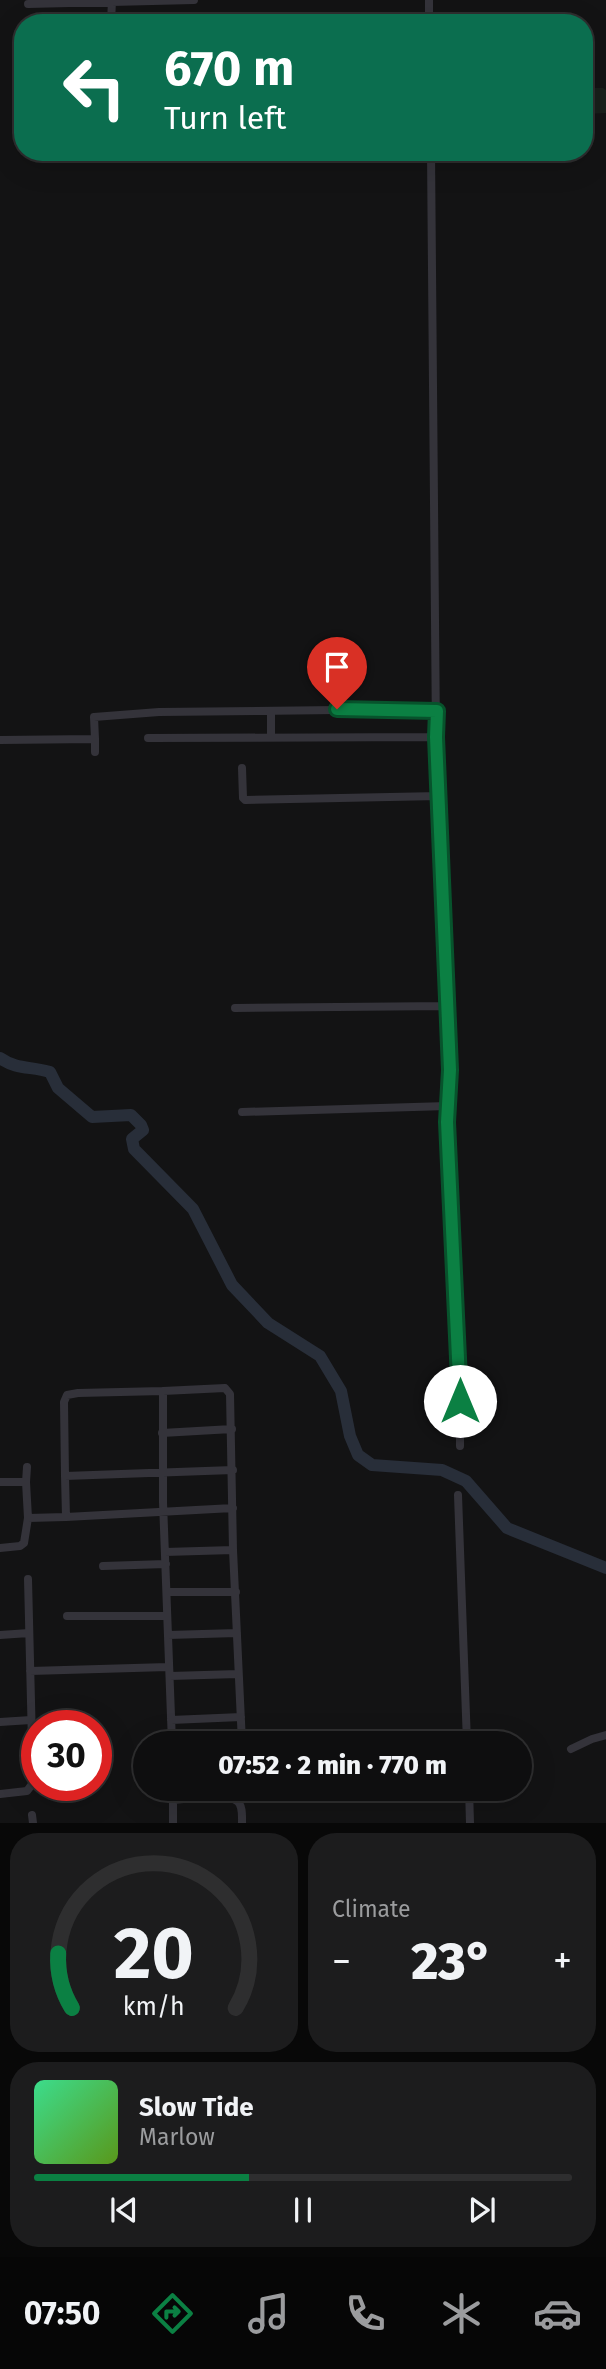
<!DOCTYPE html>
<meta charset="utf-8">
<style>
:root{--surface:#0e0e0f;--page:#1c1c1d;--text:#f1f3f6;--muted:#9b9c9e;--line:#2e2e2f;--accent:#0b8043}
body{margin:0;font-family:"Fira Sans",sans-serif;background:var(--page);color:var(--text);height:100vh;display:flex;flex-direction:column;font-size:26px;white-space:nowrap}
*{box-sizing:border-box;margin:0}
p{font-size:23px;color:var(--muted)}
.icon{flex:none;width:38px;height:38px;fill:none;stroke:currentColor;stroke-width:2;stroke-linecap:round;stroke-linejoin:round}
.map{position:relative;height:1823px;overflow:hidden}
.side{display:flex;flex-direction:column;gap:10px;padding:10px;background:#080808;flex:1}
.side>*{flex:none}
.top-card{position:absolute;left:14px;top:14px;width:579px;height:147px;border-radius:28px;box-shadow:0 7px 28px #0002,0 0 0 2px var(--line);background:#0b6e4f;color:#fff;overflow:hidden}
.speed{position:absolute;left:21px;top:1710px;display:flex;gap:14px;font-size:35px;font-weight:700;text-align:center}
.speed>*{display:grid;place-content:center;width:91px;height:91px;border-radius:50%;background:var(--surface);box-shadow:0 7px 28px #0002,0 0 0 2px var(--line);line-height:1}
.speed .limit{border:10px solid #d22;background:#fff;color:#111}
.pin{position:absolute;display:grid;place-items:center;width:60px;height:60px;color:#fff;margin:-72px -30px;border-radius:50% 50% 50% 0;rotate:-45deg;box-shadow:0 0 7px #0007}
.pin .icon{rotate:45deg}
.me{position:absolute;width:77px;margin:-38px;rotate:0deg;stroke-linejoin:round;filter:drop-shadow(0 0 5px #0008)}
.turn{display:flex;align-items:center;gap:24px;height:147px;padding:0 35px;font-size:32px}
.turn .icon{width:91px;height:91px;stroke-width:2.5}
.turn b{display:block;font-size:49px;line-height:60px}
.big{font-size:52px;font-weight:800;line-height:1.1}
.side .tile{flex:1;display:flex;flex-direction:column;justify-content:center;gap:10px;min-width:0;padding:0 24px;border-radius:28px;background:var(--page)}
.side .dial{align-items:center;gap:0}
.dial svg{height:182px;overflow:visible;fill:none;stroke:var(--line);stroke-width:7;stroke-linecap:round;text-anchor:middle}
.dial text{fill:var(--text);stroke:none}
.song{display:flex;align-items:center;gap:21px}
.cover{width:84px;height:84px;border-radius:10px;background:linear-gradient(135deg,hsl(150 70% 55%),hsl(90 70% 35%))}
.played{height:7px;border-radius:4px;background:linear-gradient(90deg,var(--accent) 40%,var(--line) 40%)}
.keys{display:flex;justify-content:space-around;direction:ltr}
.heat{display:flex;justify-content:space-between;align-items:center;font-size:38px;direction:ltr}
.side .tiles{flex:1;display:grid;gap:10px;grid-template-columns:1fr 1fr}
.tile:last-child{grid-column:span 2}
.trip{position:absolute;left:133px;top:1731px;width:399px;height:70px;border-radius:35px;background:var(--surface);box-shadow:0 7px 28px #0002,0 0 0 2px var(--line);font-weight:800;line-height:70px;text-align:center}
.menu{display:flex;height:112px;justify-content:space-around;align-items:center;background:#060606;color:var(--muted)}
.menu .icon{width:49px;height:49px}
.menu .selected{color:var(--accent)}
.menu b{font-size:32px;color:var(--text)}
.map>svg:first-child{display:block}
.green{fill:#191f1b}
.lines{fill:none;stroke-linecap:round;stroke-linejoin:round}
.river{stroke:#282e39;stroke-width:12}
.minor{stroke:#34333a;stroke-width:8}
.route-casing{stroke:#07532c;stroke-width:18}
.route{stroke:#0b8043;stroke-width:12}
</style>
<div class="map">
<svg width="606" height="1823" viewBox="0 0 606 1823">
<rect width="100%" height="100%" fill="#131314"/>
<path class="green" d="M585,88H603L606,90V113L585,114Z"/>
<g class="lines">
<path class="river" d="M0,1058C17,1070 31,1066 50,1072L58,1088L92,1117L131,1115L141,1125L143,1130L132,1139L134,1149L193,1209L232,1285L268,1323L320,1356L341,1391L350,1436L358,1455L372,1465L442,1470L466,1481L507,1528L606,1568"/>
<path class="minor" d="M429,0V23
M28,4L194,0
M111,23L112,0
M431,152L436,737L449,1059L447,1122L451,1160L455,1306L460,1356V1446
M271,712V737
M148,738L436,737
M95,739V752
M0,740L95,739L94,717L159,712L337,710L437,711
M242,768L243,798L245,800L439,796
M235,1008L447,1006
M242,1112L447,1106
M163,1391L225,1388L230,1394L233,1550L242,1743
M162,1433L232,1429
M65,1476L64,1402L67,1395L78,1393L163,1391V1502L172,1743
M0,1482H26L28,1518L24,1543L20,1546L0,1548
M26,1482L27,1467
M458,1495L467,1743
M233,1508L66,1517L65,1476L233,1470
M28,1518L66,1517
M165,1552L233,1550
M103,1566L166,1564
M167,1592H236
M67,1616H167
M0,1635L29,1633
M168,1635L237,1633
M30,1671L168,1667
M170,1676L238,1674
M171,1720L241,1717
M0,1722L31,1720
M571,1749L592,1739L606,1735
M469,1788L470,1823
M0,1794L27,1791L33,1783L28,1579
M173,1800C185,1799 228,1794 237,1801C243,1805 242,1817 242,1823
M32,1815L33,1823
M173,1823V1788"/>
</g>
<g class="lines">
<g class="route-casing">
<path id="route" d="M337,709L437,711L436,737L450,1070L447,1122L460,1401"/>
</g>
<use href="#route" class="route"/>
</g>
</svg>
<div class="speed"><div class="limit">30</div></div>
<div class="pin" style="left:337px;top:709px;background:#d93025"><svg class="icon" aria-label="arrive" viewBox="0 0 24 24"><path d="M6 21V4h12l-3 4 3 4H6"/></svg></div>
<svg class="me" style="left:460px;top:1401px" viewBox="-20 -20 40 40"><circle r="19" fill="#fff"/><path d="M0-13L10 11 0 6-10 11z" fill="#0b8043"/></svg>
<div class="trip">07:52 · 2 min · 770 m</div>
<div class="top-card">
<div class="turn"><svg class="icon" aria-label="left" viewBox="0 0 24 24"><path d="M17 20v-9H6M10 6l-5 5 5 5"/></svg><div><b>670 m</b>Turn left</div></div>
</div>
</div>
<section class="side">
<div class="tiles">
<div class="tile dial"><svg viewBox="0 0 100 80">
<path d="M14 69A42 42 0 1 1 86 69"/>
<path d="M14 69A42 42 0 0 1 8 45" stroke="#0b8043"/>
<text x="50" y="56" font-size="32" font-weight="700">20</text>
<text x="50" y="72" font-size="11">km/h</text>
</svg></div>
<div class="tile"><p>Climate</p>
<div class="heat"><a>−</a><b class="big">23°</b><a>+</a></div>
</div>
<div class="tile">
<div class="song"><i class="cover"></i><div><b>Slow Tide</b><p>Marlow</p></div></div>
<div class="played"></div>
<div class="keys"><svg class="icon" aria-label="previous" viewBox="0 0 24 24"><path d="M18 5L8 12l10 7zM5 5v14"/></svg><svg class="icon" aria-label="pause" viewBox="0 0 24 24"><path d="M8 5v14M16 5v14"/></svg><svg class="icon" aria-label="next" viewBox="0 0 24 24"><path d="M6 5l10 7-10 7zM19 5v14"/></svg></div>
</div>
</div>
</section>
<nav class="menu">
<b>07:50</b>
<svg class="icon selected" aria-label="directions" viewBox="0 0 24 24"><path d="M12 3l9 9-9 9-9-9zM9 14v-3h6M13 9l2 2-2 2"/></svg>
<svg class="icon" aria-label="music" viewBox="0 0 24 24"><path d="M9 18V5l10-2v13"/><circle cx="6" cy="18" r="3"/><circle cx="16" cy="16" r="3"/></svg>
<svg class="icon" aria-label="phone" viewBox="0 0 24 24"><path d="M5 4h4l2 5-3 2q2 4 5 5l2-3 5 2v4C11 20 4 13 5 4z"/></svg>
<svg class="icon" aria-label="climate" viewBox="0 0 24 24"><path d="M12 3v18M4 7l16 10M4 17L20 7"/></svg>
<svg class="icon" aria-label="car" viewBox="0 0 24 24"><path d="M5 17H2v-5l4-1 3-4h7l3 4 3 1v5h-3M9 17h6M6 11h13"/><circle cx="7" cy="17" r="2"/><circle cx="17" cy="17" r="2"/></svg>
</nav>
